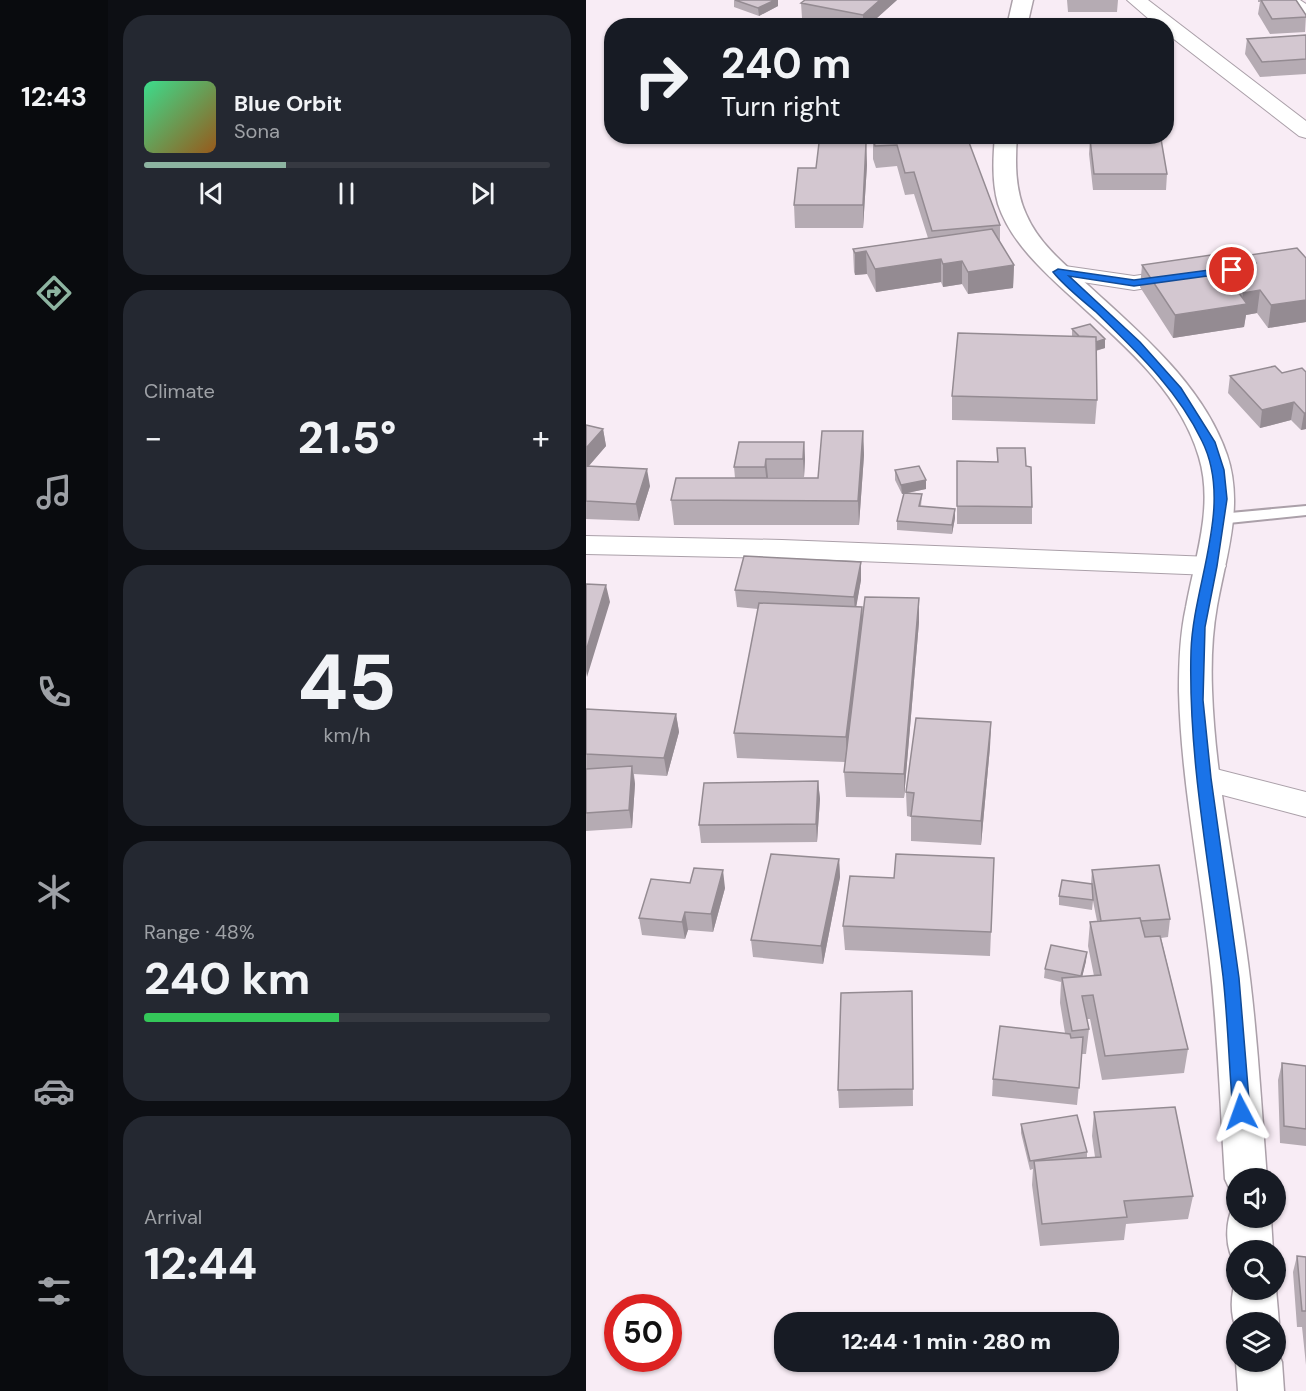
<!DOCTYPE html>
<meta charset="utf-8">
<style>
:root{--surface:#171b24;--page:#242831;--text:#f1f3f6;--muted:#9ea1a6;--line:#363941;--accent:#8db4a1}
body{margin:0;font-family:"DM Sans",sans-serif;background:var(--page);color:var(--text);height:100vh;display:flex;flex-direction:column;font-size:22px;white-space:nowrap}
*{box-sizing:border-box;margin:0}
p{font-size:20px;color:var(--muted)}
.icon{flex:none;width:33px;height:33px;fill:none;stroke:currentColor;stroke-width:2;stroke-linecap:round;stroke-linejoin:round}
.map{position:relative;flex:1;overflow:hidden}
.sheet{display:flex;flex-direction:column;gap:15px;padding:15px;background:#0d0f14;width:478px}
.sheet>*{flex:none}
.top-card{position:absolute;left:18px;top:18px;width:570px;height:126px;border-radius:24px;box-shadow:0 2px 4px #0004;background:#171b24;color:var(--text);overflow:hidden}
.buttons{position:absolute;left:640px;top:1168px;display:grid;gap:12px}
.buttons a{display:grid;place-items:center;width:60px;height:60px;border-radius:50%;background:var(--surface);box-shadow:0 2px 4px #0004;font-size:30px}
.speed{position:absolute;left:18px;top:1294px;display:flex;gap:12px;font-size:30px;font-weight:700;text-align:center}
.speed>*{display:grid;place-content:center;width:78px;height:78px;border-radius:50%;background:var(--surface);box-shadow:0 2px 4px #0004;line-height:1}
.speed .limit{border:9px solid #d22;background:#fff;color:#111}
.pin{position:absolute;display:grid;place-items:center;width:51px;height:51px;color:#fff;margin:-26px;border:3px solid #fff;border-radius:50%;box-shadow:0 2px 6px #0007}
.me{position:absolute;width:66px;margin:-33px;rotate:356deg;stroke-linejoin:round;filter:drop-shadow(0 0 4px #0008)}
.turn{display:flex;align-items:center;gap:21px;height:126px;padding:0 18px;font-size:27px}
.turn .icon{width:78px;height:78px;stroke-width:2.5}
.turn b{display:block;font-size:42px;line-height:51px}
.big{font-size:45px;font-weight:800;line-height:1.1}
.sheet .tile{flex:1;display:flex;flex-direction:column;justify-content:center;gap:9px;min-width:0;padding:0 21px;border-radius:24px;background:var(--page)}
.sheet .dial{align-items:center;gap:0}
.dial b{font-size:78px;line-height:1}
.song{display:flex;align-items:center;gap:18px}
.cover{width:72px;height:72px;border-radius:9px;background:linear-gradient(135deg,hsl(150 70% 55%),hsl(30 70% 35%))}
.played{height:6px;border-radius:3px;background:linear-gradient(90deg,var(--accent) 35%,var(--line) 35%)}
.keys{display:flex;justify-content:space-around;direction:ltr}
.heat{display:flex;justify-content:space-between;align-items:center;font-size:33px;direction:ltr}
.charge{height:9px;border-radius:4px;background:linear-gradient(90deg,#34c759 48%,var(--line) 0)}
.trip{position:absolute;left:188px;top:1312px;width:345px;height:60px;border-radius:24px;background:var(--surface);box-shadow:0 2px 4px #0004;font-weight:800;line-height:60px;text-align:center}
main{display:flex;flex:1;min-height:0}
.menu{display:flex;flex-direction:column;width:108px;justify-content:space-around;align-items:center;background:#090b0e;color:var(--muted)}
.menu .icon{width:42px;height:42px}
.menu .current{color:var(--accent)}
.menu b{font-size:27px;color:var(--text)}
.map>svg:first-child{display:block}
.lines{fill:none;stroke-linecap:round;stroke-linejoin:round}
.service-casing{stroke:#aba0a9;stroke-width:4}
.minor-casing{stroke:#aba0a9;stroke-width:2}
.secondary-casing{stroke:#aba0a9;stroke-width:3}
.service{fill:#fff;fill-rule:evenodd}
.minor{fill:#fff;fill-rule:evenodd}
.secondary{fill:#fff;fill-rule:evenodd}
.wall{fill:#b5abb3}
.shaded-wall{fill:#948b92}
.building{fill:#d3c7d0;stroke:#948b92;stroke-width:1.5}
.route{fill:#1a73e8;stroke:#114b97;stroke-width:1.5}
</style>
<main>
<nav class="menu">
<b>12:43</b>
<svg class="icon current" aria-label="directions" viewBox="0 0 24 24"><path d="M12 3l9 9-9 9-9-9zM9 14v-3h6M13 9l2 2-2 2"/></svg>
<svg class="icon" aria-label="music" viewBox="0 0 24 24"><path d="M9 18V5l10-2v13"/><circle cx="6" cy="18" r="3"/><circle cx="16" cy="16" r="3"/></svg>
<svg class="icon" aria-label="phone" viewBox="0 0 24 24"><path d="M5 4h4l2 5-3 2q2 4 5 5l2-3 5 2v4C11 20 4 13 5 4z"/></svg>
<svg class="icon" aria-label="climate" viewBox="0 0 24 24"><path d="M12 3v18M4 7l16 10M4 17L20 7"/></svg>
<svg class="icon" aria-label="car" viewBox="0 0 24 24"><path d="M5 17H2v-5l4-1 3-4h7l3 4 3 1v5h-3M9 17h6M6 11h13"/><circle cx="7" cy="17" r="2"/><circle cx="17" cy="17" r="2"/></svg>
<svg class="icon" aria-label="filters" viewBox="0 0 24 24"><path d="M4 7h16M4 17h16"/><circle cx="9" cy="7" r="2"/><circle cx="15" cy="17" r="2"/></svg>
</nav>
<section class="sheet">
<div class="tile">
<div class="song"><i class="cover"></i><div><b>Blue Orbit</b><p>Sona</p></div></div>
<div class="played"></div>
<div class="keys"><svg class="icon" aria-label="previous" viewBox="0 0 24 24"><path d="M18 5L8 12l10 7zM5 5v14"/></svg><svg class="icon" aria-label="pause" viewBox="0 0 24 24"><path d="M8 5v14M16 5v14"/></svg><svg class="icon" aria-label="next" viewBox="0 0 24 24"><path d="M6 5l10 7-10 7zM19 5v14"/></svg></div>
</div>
<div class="tile"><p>Climate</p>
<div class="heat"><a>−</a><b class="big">21.5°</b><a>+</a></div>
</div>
<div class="tile dial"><b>45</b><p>km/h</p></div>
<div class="tile"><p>Range · 48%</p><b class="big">240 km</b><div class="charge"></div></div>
<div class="tile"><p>Arrival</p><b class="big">12:44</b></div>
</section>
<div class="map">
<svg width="720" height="1391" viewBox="0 0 720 1391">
<rect width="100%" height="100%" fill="#f8ecf5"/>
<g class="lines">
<g class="service-casing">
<path id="service" d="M720,506V515L633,524L626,519L633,514Z"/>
</g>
<g class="minor-casing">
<path id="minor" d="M541,0H562L720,121V138L713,136L580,33V26H571Z
M692,0H714L720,4V17L713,16Z
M472,265L548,276L596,269L604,271L608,276L604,281L548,290L464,277L460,272L464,267Z
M0,536L196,540L625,557L635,559L640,566L635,573L625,575L196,558L0,554Z
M618,766L720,792V817L606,787L601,778L606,769Z"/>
</g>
<g class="secondary-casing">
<path id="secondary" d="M427,0H447L441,26H421Z
M409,136H431C429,163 429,190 440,214C453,244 479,265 503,286C556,335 617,385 641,455C658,505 640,556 631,606C626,634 625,662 626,690C629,777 648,862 660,948C671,1025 675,1102 681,1179H651V1195L645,1192L639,1179C634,1104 632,1029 623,954C613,867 595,779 593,691C593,662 594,634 600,607C609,557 628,507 613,457C593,388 531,339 480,292C453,267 424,240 412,204C406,182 407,159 409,136Z
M651,1203V1218H685L687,1251H651V1266C638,1249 639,1222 648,1204Z
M651,1278V1290L690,1289L693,1323L690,1329V1323H651V1331C644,1315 644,1294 651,1278Z
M690,1348L696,1362L698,1391H652L650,1362L651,1360V1362H690Z"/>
</g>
<use href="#service" class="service"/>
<use href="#minor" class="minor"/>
<use href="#secondary" class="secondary"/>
</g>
<path class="wall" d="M148,0L192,6L173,16L148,7Z
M311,0L282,26H257L216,18L215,3Z
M481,0H532L531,12H482Z
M672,0H710L720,15L719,32L684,34L672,14L674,2H672Z
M720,35V74L674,77L659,54L661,39Z
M287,138L315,142L414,225V242L428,265L427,288L382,294L376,284L357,287L355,282L290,292L281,274L269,275L268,272L267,249L342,238L328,194L319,195L311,166L290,168L287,159Z
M504,139L581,174L580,190H507L503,154Z
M280,143L281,165L277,228H209L208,205Z
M664,255L720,258V322L682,328L671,313L660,315L658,327L587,338L554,287L556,265L638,272V268L663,264Z
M486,329L519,348L510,351L511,400L509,424L366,420V396L486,336Z
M720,372V429L715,430L705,420L674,428L642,393L644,376Z
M0,425L17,429L20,446L3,466L64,486L53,521L0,519Z
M277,431L278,455L273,525H88L85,500L149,478L148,467L218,442L219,459L218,477H182V478H232Z
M411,448L440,466L446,507V524H371V461L411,462Z
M309,470L340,489L321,493L336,494L335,507L369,509V518L366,534L311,530V521L318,494H316L309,480Z
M275,562V580L270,606L276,607L277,616L333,598V622L318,798L260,797L258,772L259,762L151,758L148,733L172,609L151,607L149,590Z
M0,709L90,714L93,732L81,776L48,774L49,784L46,828L0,831Z
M405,722L404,747L395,845L325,841V817L321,816L320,792Z
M232,781L234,799L231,842L115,843L113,825Z
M253,859L254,877L237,964L167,957L165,940Z
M506,870L584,919L582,937L575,938L602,1049L598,1073L516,1080L504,1019H501L503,1029L500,1054H496L491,1105L406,1096L407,1079L479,1033L474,1003L475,982L458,978L459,969L500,961L496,977L508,976L502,946L504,922L511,921L507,901L506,910L473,905V896L505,884Z
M407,883L404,956L259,950L257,926Z
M139,888L127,932L102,930L99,939L56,935L53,918Z
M326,991L327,1106L253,1108L252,1090Z
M696,1063L720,1066V1146L694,1143L692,1080Z
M508,1112L607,1196L602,1219L540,1224L538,1240L454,1246L446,1185L447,1169L444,1170L435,1133V1124L501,1152V1158L509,1157L506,1136Z
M711,1256L720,1257V1365L716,1327H711L707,1272Z"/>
<path class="shaded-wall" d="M189,0H192V6L173,16L172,8Z
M294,0H311L282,26H277V15Z
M280,143L281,165L277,228V205Z
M280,251L281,274L269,275V253Z
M355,259V282L290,292L289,269Z
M376,261V284L357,287V264Z
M428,265L427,288L382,294V272Z
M674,290L671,313L660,315L658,327L587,338L589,315L655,305L657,293Z
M720,300V322L682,328L685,305Z
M519,339V348L501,353V344Z
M708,402L705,420L674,428L676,410Z
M718,413H720V429L715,430Z
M17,429L20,446L0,469V448Z
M277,431L278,455L273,525L272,501Z
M218,442L219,459L218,477L217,459Z
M180,459L182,477L181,485L179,467Z
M61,469L64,486L53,521L50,504Z
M340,480V489L316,494L315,485Z
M369,509V518L366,534V525Z
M275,562V580L269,614L268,597Z
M20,585L24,602L1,677L0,671V651Z
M333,598V622L318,798V774Z
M276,607L277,631L261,762L260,737Z
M90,714L93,732L81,776L78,758Z
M405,722L404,747L395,845V821Z
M46,766L49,784L46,828L43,810Z
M232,781L234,799L231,842L230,824Z
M253,859L254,877L237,964L235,946Z
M137,870L139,888L127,932L125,914Z
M99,912L102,930L99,939L96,922Z
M501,952L500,961L494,986L495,976Z"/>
<path class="building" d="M149,0H189L172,8Z
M219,0H294L277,15L215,3Z
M675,0H710L720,15V17L686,19Z
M92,20L128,26H87Z
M720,35V59L676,62L661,39Z
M303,136H313L315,142L381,137L414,225L346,231L328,172L319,173L311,145L289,146L287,138Z
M504,139H575L581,174H508Z
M233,143H280L277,205H208L212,168H230Z
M406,229L428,265L382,272L376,261L357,264L355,259L289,269L280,251L269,253L267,249Z
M711,248L720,258V300L685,305L674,290L657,293L638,268L670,263L664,255Z
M625,255L661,304L589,315L556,265Z
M504,324L519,339L510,342V337L493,336L486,329Z
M372,333L510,337L511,400L366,396Z
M689,366L696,373L716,368L720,372V413H718L708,402L676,410L644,376Z
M0,425L17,429L0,448Z
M236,431H277L272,501L85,500L90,478H232Z
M153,442H218L217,459H180L179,467H148Z
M411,448H439L440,466L445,467L446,507L371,506V461L412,462Z
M0,466L61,469L50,504L0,501Z
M333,466L340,480L315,485L309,470Z
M318,493L336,494L333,506L369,509L366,525L311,521Z
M158,556L275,562L268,597L149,590Z
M0,584L20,585L0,651Z
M279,597L333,598L318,774L258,772Z
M173,603L276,607L260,737L148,733Z
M0,709L90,714L78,758L0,754Z
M330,718L405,722L395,821L325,816L328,793L320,792Z
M46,766L43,810L0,813V769Z
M232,781L230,824L113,825L118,783Z
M185,854L253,859L235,946L165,940Z
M310,854L408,858L405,932L257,926L264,876L308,878Z
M573,865L584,919L555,921L554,918L515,921L506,870Z
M108,868L137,870L125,914L99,912L96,922L53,918L65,879L104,883Z
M476,880L506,884L507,900L473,896Z
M554,918L559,937L574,936L602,1049L519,1056L507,995L496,996L503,1029L486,1031L476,978L515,975L504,922Z
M465,945L501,952L495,976L459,969Z
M326,991L327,1089L252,1090L255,993Z
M414,1026L484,1034L485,1038L497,1037L493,1088L407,1079Z
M696,1063L720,1066V1129L698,1126Z
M589,1107L607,1196L538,1201L541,1217L456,1224L448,1161L515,1157L508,1112Z
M491,1115L501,1152L444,1161L435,1124Z
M711,1256L720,1257V1311H716Z"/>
<path class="route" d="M646,267L651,270L650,272L548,286L483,276L554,342L595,388L629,442L638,470L641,499L631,566L619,627L617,700L625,778L653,978L664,1112L661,1117L655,1119L649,1117L647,1112C643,1067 642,1021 637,976C624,868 602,760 605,651C607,584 648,505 616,441C592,390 550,351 510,312C495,299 479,287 467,272L472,269L548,280Z"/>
</svg>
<div class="buttons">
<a><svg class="icon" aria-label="sound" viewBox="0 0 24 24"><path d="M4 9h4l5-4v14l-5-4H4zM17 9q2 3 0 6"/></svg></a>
<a><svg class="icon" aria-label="search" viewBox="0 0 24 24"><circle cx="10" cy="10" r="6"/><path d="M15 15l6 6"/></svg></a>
<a><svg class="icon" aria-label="layers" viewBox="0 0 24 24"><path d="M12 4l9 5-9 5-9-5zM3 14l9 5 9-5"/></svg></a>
</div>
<div class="speed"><div class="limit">50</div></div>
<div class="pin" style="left:646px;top:270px;background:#d93025"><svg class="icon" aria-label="arrive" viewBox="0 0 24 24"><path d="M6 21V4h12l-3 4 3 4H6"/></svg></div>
<svg class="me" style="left:655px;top:1112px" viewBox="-20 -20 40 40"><path d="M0-17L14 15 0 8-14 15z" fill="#1a73e8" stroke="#fff" stroke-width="4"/></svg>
<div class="trip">12:44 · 1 min · 280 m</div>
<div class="top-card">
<div class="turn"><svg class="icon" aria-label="right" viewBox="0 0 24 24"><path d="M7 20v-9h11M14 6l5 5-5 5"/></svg><div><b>240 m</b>Turn right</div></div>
</div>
</div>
</main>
